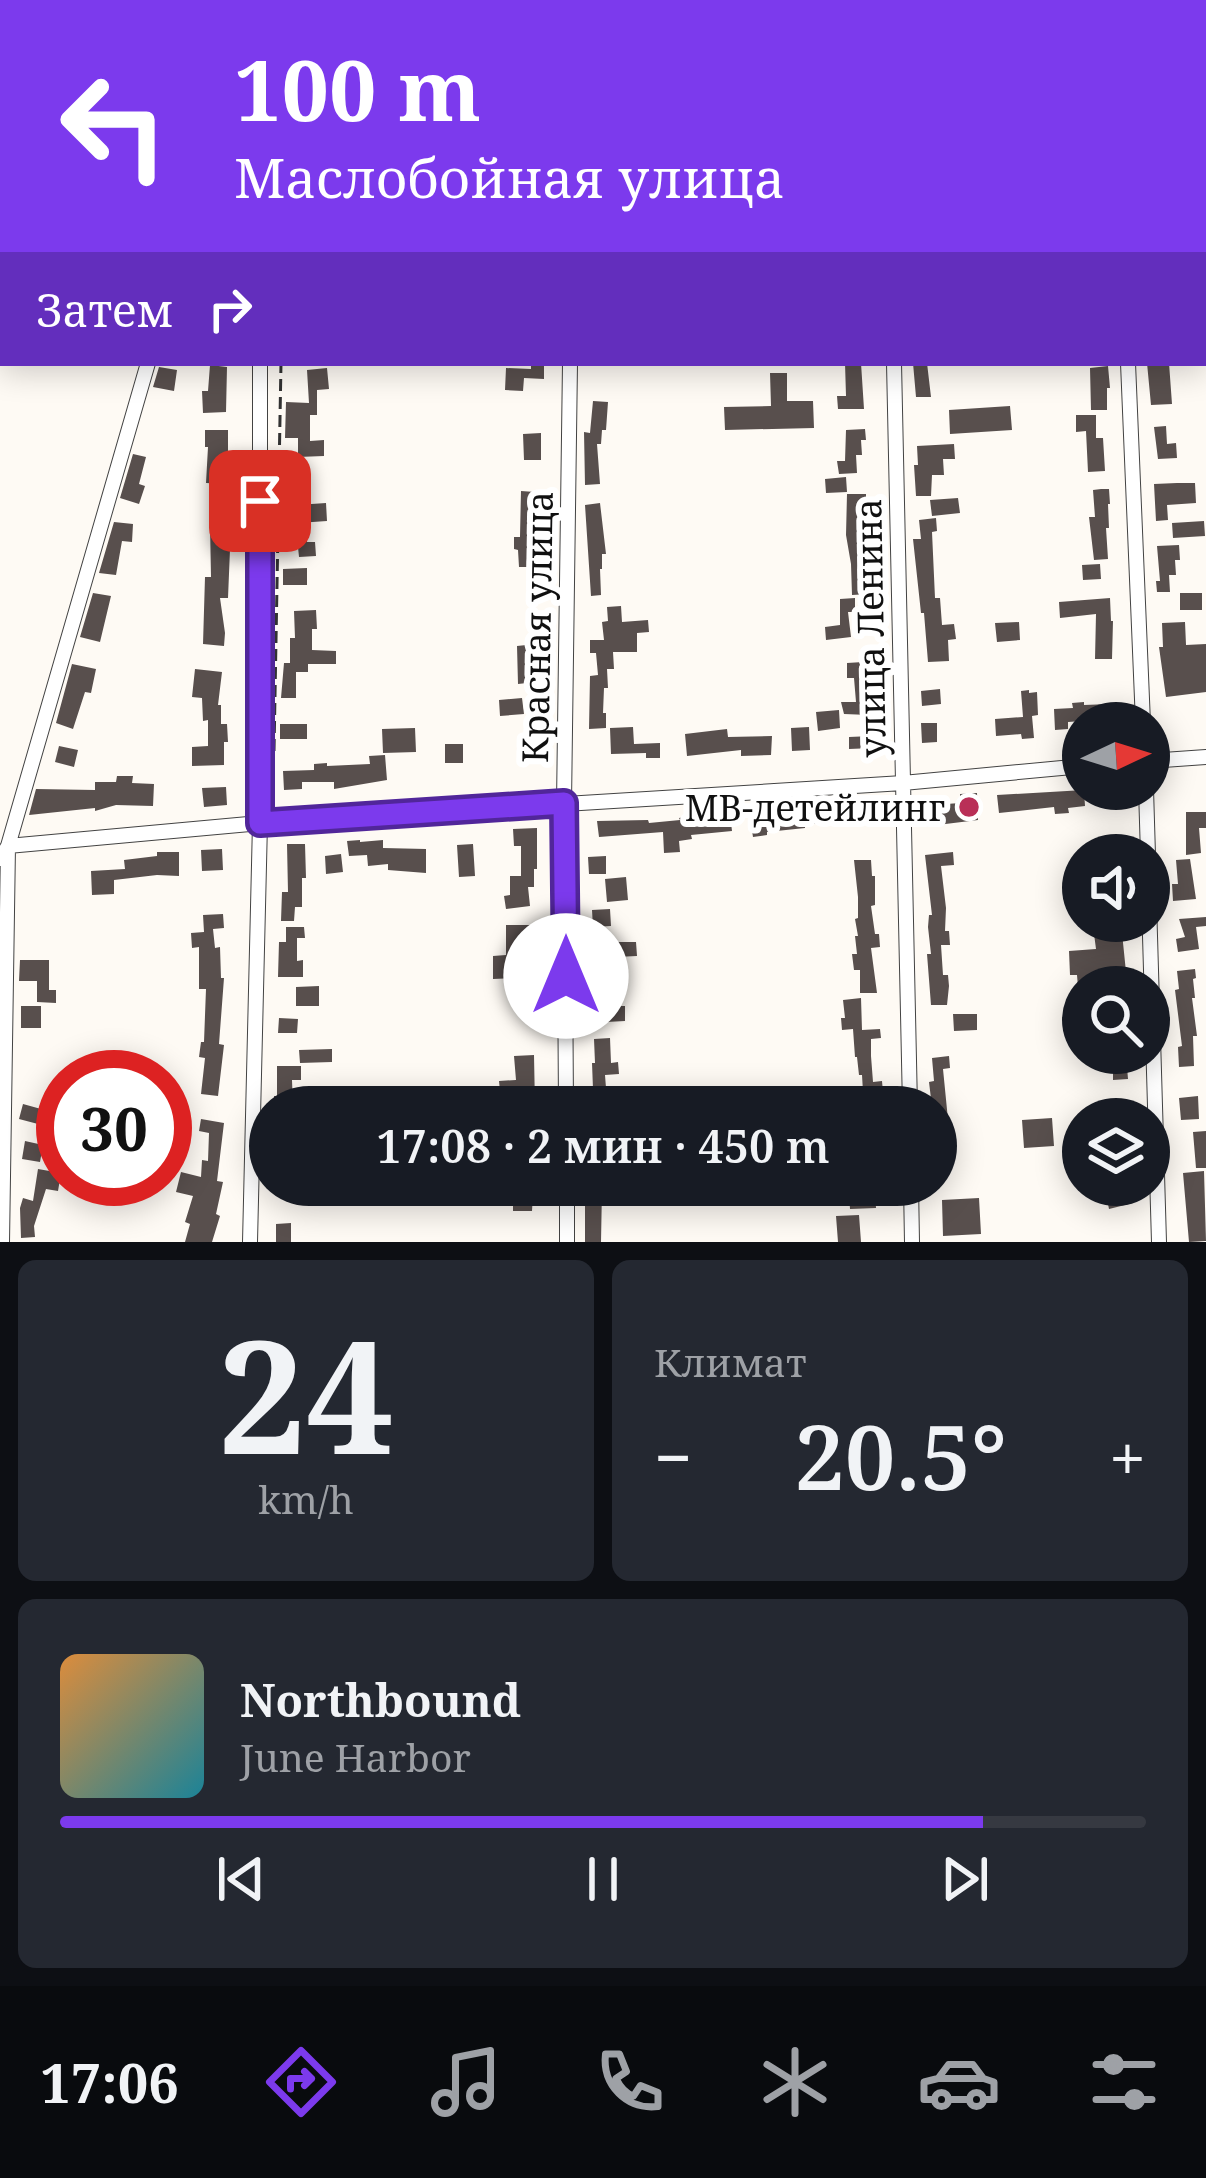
<!DOCTYPE html>
<html lang="ru">
<meta charset="utf-8">
<style>
:root{--surface:#171b24;--page:#242831;--text:#f1f3f6;--muted:#9ea1a6;--line:#363941;--accent:#7c3aed}
body{margin:0;font-family:"Noto Serif",serif;background:var(--page);color:var(--text);height:100vh;display:flex;flex-direction:column;font-size:45px;white-space:nowrap}
*{box-sizing:border-box;margin:0}
p{font-size:39px;color:var(--muted)}
.icon{flex:none;width:66px;height:66px;fill:none;stroke:currentColor;stroke-width:2;stroke-linecap:round;stroke-linejoin:round}
.map{position:relative;height:1242px;overflow:hidden}
.panel{display:flex;flex-direction:column;gap:18px;padding:18px;background:#0d0f14;flex:1}
.panel>*{flex:none}
.guide{position:absolute;left:0px;top:0px;width:1206px;height:366px;box-shadow:0 6px 30px #0003;background:#7c3aed;color:#fff;overflow:hidden}
.needle{width:78px;rotate:86deg}
.buttons{position:absolute;left:1062px;top:702px;display:grid;gap:24px}
.buttons a{display:grid;place-items:center;width:108px;height:108px;border-radius:50%;background:var(--surface);box-shadow:0 6px 30px #0003;font-size:60px}
.speed{position:absolute;left:36px;top:1050px;display:flex;gap:24px;font-size:60px;font-weight:700;text-align:center}
.speed>*{display:grid;place-content:center;width:156px;height:156px;border-radius:50%;background:var(--surface);box-shadow:0 6px 30px #0003;line-height:1}
.speed .limit{border:18px solid #d22;background:#fff;color:#111}
.pin{position:absolute;display:grid;place-items:center;width:102px;height:102px;color:#fff;margin:-51px;border-radius:24px;box-shadow:0 6px 18px #0006}
.me{position:absolute;width:132px;margin:-66px;rotate:0deg;stroke-linejoin:round;filter:drop-shadow(0 0 9px #0008)}
.turn{display:flex;align-items:center;gap:42px;height:252px;padding:0 36px;font-size:54px}
.turn .icon{width:156px;height:156px;stroke-width:2.5}
.turn b{display:block;font-size:84px;line-height:102px}
.then{display:flex;align-items:center;height:114px;padding:0 36px;background:#0003;gap:24px;font-size:45px}
.big{font-size:90px;font-weight:600;line-height:1.1}
.panel .tile{flex:1;display:flex;flex-direction:column;justify-content:center;gap:18px;min-width:0;padding:0 42px;border-radius:18px;background:var(--page)}
.panel .dial{align-items:center;gap:0}
.dial b{font-size:156px;line-height:1}
.song{display:flex;align-items:center;gap:36px}
.cover{width:144px;height:144px;border-radius:18px;background:linear-gradient(135deg,hsl(30 70% 55%),hsl(190 70% 35%))}
.played{height:12px;border-radius:6px;background:linear-gradient(90deg,var(--accent) 85%,var(--line) 85%)}
.keys{display:flex;justify-content:space-around;direction:ltr}
.heat{display:flex;justify-content:space-between;align-items:center;font-size:66px;direction:ltr}
.panel .tiles{flex:1;display:grid;gap:18px;grid-template-columns:1fr 1fr}
.tile:last-child{grid-column:span 2}
.trip{position:absolute;left:249px;top:1086px;width:708px;height:120px;border-radius:60px;background:var(--surface);box-shadow:0 6px 30px #0003;font-weight:600;line-height:120px;text-align:center}
.tabs{display:flex;height:192px;justify-content:space-around;align-items:center;background:#090b0e;color:var(--muted)}
.tabs .icon{width:84px;height:84px}
.tabs .selected{color:var(--accent)}
.tabs b{font-size:54px;color:var(--text)}
.map>svg:first-child{display:block}
.lines{fill:none;stroke-linecap:round;stroke-linejoin:round}
.stream{stroke:#46b2c6;stroke-width:3}
.building{fill:#584f4d}
.minor-casing{stroke:#434343;stroke-width:16}
.path{stroke:#323232;stroke-width:3;stroke-dasharray:12 6;stroke-linecap:butt}
.minor{stroke:#fff;stroke-width:14}
.route-casing{stroke:#51269a;stroke-width:30}
.route{stroke:#7c3aed;stroke-width:21}
.poi-dot{fill:#b92f57;stroke:#fff;stroke-width:4.5}
.labels{text-anchor:middle;dominant-baseline:central;stroke-width:12;stroke-linejoin:round;paint-order:stroke}
.street-label{font-size:36px;fill:#101010;stroke:#fff}
.poi-label{font-size:36px;fill:#101010;stroke:#fff;text-anchor:end}
</style>
<div class="map">
<svg width="1206" height="1242" viewBox="0 0 1206 1242">
<rect width="100%" height="100%" fill="#fefaf4"/>
<g class="lines">
<path class="stream" d="M0,86L2,0"/>
</g>
<path class="building" d="M531,363H544V379L524,378L523,391L505,390L506,368L531,369Z
M845,363H861L864,409H838L837,396H846Z
M913,363H927L931,397H916Z
M1147,363H1169L1172,404L1151,405Z
M210,365L227,367L226,412L203,413L202,391H208Z
M1108,366L1110,388H1107V410H1091L1090,368Z
M159,367L177,370L174,391L153,387Z
M327,368L329,389L317,390V415H310V441L324,440V456L298,457V438H285L286,402L309,403L307,370Z
M770,373H787V401H813L814,428L725,430L724,407L771,406Z
M593,401L608,402L606,430H602L601,444H597L600,484L585,485L584,432L590,433Z
M1010,406L1012,430L950,434L949,410Z
M1076,415H1096V438H1103L1105,471L1088,472L1086,431L1076,432Z
M1166,426L1167,444L1176,443L1177,458L1158,459L1154,427Z
M865,429L866,440H861L862,455H856L857,473L839,474L837,461H845L846,430Z
M205,430H228V484L206,483L208,447H205Z
M541,433V460H524L523,434Z
M954,444L955,459H943L944,475H932L931,496H916L914,465H918L917,446Z
M133,454L146,457L139,484L145,486L139,504L120,498Z
M282,466H303L305,500L289,501L288,483H282Z
M846,477L847,492L826,493L825,479Z
M1177,483H1195L1196,503L1167,505L1168,520L1156,521L1154,484Z
M1101,489H1109L1110,504H1108L1109,528H1106L1108,559L1094,560L1089,517H1095L1093,490Z
M521,491L535,492L533,552H537V567H519L518,550L514,549V537H520Z
M847,494H866V504H860L869,594L852,595L851,564L846,535Z
M958,498L960,513L932,516L930,500Z
M326,503L327,521L298,523L297,505Z
M600,503L606,554H602V569H600L601,595L591,596L585,505Z
M936,518L937,531L932,532L935,598H940L942,625L954,624L956,639L948,640L949,661L928,662L924,613H921L913,539H921L919,520Z
M1204,521L1205,536L1173,538L1172,523Z
M114,522L133,524L132,542L122,541L116,575L99,573Z
M210,525H231L228,598H220L225,633L224,646L203,644L205,577H211Z
M306,525L307,542H315L316,556L299,557L297,537L291,538L290,526Z
M1179,545L1180,560H1175L1176,575H1169L1170,592H1157L1156,581H1160L1157,546Z
M1100,564L1101,579L1083,580L1082,565Z
M307,568V585H283V569Z
M93,593L111,596L100,642L80,637Z
M1180,593H1202V610H1180Z
M855,598V612H848L851,637L826,640L825,627L840,625V599Z
M1110,598L1111,621H1113L1112,659H1095L1096,614L1060,618L1059,602Z
M621,606L622,622L648,620L649,632L637,633V652H613L614,669H607L608,688H604L603,713H606V728L589,729L590,676L598,675L596,653H590V640H604L602,622L608,621L607,607Z
M316,610L317,629H312V650L336,651V664H308V672H296V698H281L284,663H290V638H295L294,611Z
M1019,622L1020,640L997,642L995,623Z
M1185,622L1186,645L1206,644V692L1166,697L1159,647H1163L1162,623Z
M536,644L537,660H533L536,682L518,684L517,646Z
M863,662L864,683L868,682L869,701L874,700V710H869V715L844,714L841,702H856L854,678H847V663Z
M72,664L96,669L91,693L85,692L73,729L56,723Z
M195,669L222,672L218,705H221V724H227L228,742H224V765L192,766V747L208,746V720L203,721L202,698L192,697Z
M940,689L941,704L922,706L921,691Z
M1029,690V693L1037,692L1038,715L1032,716L1034,738L1022,739L1021,734L996,736L995,719L1023,717L1021,691Z
M522,698L524,714L500,716L499,700Z
M1084,702V705L1110,704L1111,723H1097V720L1068,722V729L1055,730L1054,709L1073,708L1072,703Z
M839,710L840,728L818,731L816,712Z
M921,723H937V742L922,743Z
M280,724H307V739H280Z
M633,727L634,744L660,743V758H646V753L611,754L610,728Z
M809,727L810,750L792,751L791,728Z
M415,728L416,752L383,753L382,729Z
M727,729L728,737L772,736L771,755L741,756V750L687,756L685,734Z
M872,736L873,748L849,749V737Z
M445,744H463V763H445Z
M59,746L78,750L74,767L55,762Z
M385,755L387,780L334,789V782H302V789L284,790L283,771L314,770V764L327,763V766L370,764L369,756Z
M117,776H133L132,783L154,784L153,806L116,805L95,811V808L29,815L36,789L95,790V782H116Z
M226,787L227,805L204,807L202,788Z
M1084,790L1085,806L1068,808L1069,813L1055,814L1054,807L999,813L997,795Z
M977,793L978,820L921,827L919,806L960,803V794Z
M826,809L827,823L805,824V828L767,832V835L753,837L750,818L770,815V813Z
M1186,812H1206V828H1199L1201,853L1186,855Z
M730,814L732,831L691,835L692,839L679,841L680,852L664,853L663,832L599,837L597,821L648,820L649,823L680,820L679,818L689,816Z
M537,828V869H534V887H528L530,906L506,909L504,896L510,895V876H521V846H514L513,829Z
M360,840V842L383,840V848L426,849V873L388,870V864L368,866L367,855L349,856L347,841Z
M287,844H305L306,878H302V907H295L294,921H281L282,892H288Z
M473,844L475,876L459,877L457,845Z
M222,849L223,870L202,871L201,850Z
M157,852H179V876L157,875L114,880V894L92,895L91,871L125,869L124,860L157,856Z
M953,852L954,865L941,866L946,908L945,931H949L950,945H941L943,975H948L949,986L947,1005H931L927,954H931L928,927L929,915H932L925,855Z
M341,854L343,872L326,874L325,856Z
M606,856V874H589L588,857Z
M1190,859L1196,899L1173,901L1172,884H1178L1176,860Z
M854,860H871L872,876H875V905L871,906L875,934H879L880,947L871,948L877,993H860V970H854L852,954H857L855,936H858L855,919L858,918V897Z
M626,877L628,900L607,902L605,879Z
M610,909L611,926L593,927L592,910Z
M223,914L224,928L213,929L215,948L220,947L221,978H224L219,1044L224,1045L218,1096L201,1094L205,1058L199,1057L201,1042H204L206,989H199V947L192,948L191,933L204,932L203,915Z
M1206,917V926L1196,927L1199,949L1178,952L1176,939L1185,937L1179,919Z
M1121,923L1126,972L1105,974L1106,987H1078L1077,975H1070L1069,951L1096,949L1093,926Z
M506,925H534V945H517V978L493,979V956L506,955Z
M286,927H304L305,938H297V961L303,960V977H278L279,942H286Z
M616,942H636L637,956L616,957Z
M20,960H49V990H56V1003L37,1002V981H19Z
M596,963H614L617,1006H625V1021L606,1022L605,1003H598Z
M1195,969L1196,978L1193,979L1195,998H1192L1197,1036H1193L1194,1066L1179,1067L1178,1047L1182,1046L1175,990L1179,989L1177,971Z
M319,986V1006H296V987Z
M861,998L862,1030L880,1029L881,1038L871,1039V1056L873,1082L882,1081L883,1092H863L862,1075H859L857,1057H855L853,1029L842,1030L841,1018H845L843,1000Z
M21,1006H41V1028H21Z
M953,1014H977V1030L954,1031Z
M279,1018L298,1019L297,1033H278Z
M610,1038L611,1063L618,1062L619,1074L605,1075L607,1101L588,1102L587,1090L593,1089L592,1063H595L594,1039Z
M332,1049V1062L300,1063L299,1050Z
M1113,1054L1126,1055L1128,1079L1113,1080Z
M534,1055L535,1107H516L515,1100L501,1101L499,1081L516,1080L514,1056Z
M949,1056L950,1068L943,1069L950,1140H944L947,1172L936,1173V1107H932L929,1082L934,1081L932,1058Z
M277,1066H301V1080H292L293,1107H274V1096H277Z
M1198,1096L1199,1119L1181,1120L1179,1098Z
M23,1104L41,1109L38,1124L19,1119Z
M1052,1118L1054,1146L1024,1148L1022,1120Z
M201,1119L224,1123L217,1181L223,1182L216,1214L220,1216L212,1242H185L190,1224L185,1222L193,1196L176,1192L181,1172L201,1177L202,1160L208,1161L209,1133L199,1131Z
M1206,1131V1168H1196L1193,1132Z
M25,1141L43,1145L40,1162L22,1159Z
M38,1169L61,1173L58,1191L46,1189L34,1226L35,1237L21,1238L20,1208L23,1198L33,1201Z
M1204,1171L1206,1241L1189,1242L1183,1173Z
M1122,1185H1129L1133,1203L1109,1209L1105,1189Z
M585,1189H602L601,1242H585Z
M875,1192L876,1208L850,1209L849,1194Z
M513,1194H533L532,1211H513Z
M979,1198L981,1234L943,1236L942,1200Z
M859,1215L861,1242H838L836,1216Z
M291,1223V1242H276V1224Z"/>
<g class="lines">
<g class="minor-casing">
<path id="minor" d="M216,0V3
M1113,0V3
M573,3V0
M894,3V0
M0,179L3,180
M1203,311L1206,312
M894,363L910,1107
M1128,363L1143,723
M1149,761L1206,757
M1146,789L1148,855
M0,859L8,846L260,823L903,783L1083,766
M1149,902L1159,1242
M566,1107L564,803L570,363
M567,1185V1242
M911,1185L912,1242
M2,1242L8,846L148,363
M250,1242L260,823V363"/>
</g>
<path class="path" d="M34,3V0
M274,751L281,363"/>
<use href="#minor" class="minor"/>
</g>
<g class="lines">
<g class="route-casing">
<path id="route" d="M260,501V823L564,803L566,976"/>
</g>
<use href="#route" class="route"/>
</g>
<circle class="poi-dot" cx="969" cy="807" r="12"/>
<g class="labels">
<g class="street-label">
<text transform="translate(537 627) rotate(-89)">Красная улица</text>
<text transform="translate(870 628) rotate(-91)">улица Ленина</text>
</g>
<g class="poi-label">
<text x="945" y="807">MB-детейлинг</text>
</g>
</g>
</svg>
<div class="buttons">
<a><svg class="needle" viewBox="-14 -14 28 28"><path d="M0-13l5 13h-10z" fill="#e53935"/><path d="M0 13l5-13h-10z" fill="#9ea1a6"/></svg></a>
<a><svg class="icon" aria-label="sound" viewBox="0 0 24 24"><path d="M4 9h4l5-4v14l-5-4H4zM17 9q2 3 0 6"/></svg></a>
<a><svg class="icon" aria-label="search" viewBox="0 0 24 24"><circle cx="10" cy="10" r="6"/><path d="M15 15l6 6"/></svg></a>
<a><svg class="icon" aria-label="layers" viewBox="0 0 24 24"><path d="M12 4l9 5-9 5-9-5zM3 14l9 5 9-5"/></svg></a>
</div>
<div class="speed"><div class="limit">30</div></div>
<div class="pin" style="left:260px;top:501px;background:#d93025"><svg class="icon" aria-label="arrive" viewBox="0 0 24 24"><path d="M6 21V4h12l-3 4 3 4H6"/></svg></div>
<svg class="me" style="left:566px;top:976px" viewBox="-20 -20 40 40"><circle r="19" fill="#fff"/><path d="M0-13L10 11 0 6-10 11z" fill="#7c3aed"/></svg>
<div class="trip">17:08 · 2 мин · 450 m</div>
<div class="guide">
<div class="turn"><svg class="icon" aria-label="left" viewBox="0 0 24 24"><path d="M17 20v-9H6M10 6l-5 5 5 5"/></svg><div><b>100 m</b>Маслобойная улица</div></div>
<div class="then">Затем<svg class="icon" aria-label="right" viewBox="0 0 24 24"><path d="M7 20v-9h11M14 6l5 5-5 5"/></svg></div>
</div>
</div>
<section class="panel">
<div class="tiles">
<div class="tile dial"><b>24</b><p>km/h</p></div>
<div class="tile"><p>Климат</p>
<div class="heat"><a>−</a><b class="big">20.5°</b><a>+</a></div>
</div>
<div class="tile">
<div class="song"><i class="cover"></i><div><b>Northbound</b><p>June Harbor</p></div></div>
<div class="played"></div>
<div class="keys"><svg class="icon" aria-label="previous" viewBox="0 0 24 24"><path d="M18 5L8 12l10 7zM5 5v14"/></svg><svg class="icon" aria-label="pause" viewBox="0 0 24 24"><path d="M8 5v14M16 5v14"/></svg><svg class="icon" aria-label="next" viewBox="0 0 24 24"><path d="M6 5l10 7-10 7zM19 5v14"/></svg></div>
</div>
</div>
</section>
<nav class="tabs">
<b>17:06</b>
<svg class="icon selected" aria-label="directions" viewBox="0 0 24 24"><path d="M12 3l9 9-9 9-9-9zM9 14v-3h6M13 9l2 2-2 2"/></svg>
<svg class="icon" aria-label="music" viewBox="0 0 24 24"><path d="M9 18V5l10-2v13"/><circle cx="6" cy="18" r="3"/><circle cx="16" cy="16" r="3"/></svg>
<svg class="icon" aria-label="phone" viewBox="0 0 24 24"><path d="M5 4h4l2 5-3 2q2 4 5 5l2-3 5 2v4C11 20 4 13 5 4z"/></svg>
<svg class="icon" aria-label="climate" viewBox="0 0 24 24"><path d="M12 3v18M4 7l16 10M4 17L20 7"/></svg>
<svg class="icon" aria-label="car" viewBox="0 0 24 24"><path d="M5 17H2v-5l4-1 3-4h7l3 4 3 1v5h-3M9 17h6M6 11h13"/><circle cx="7" cy="17" r="2"/><circle cx="17" cy="17" r="2"/></svg>
<svg class="icon" aria-label="filters" viewBox="0 0 24 24"><path d="M4 7h16M4 17h16"/><circle cx="9" cy="7" r="2"/><circle cx="15" cy="17" r="2"/></svg>
</nav>
